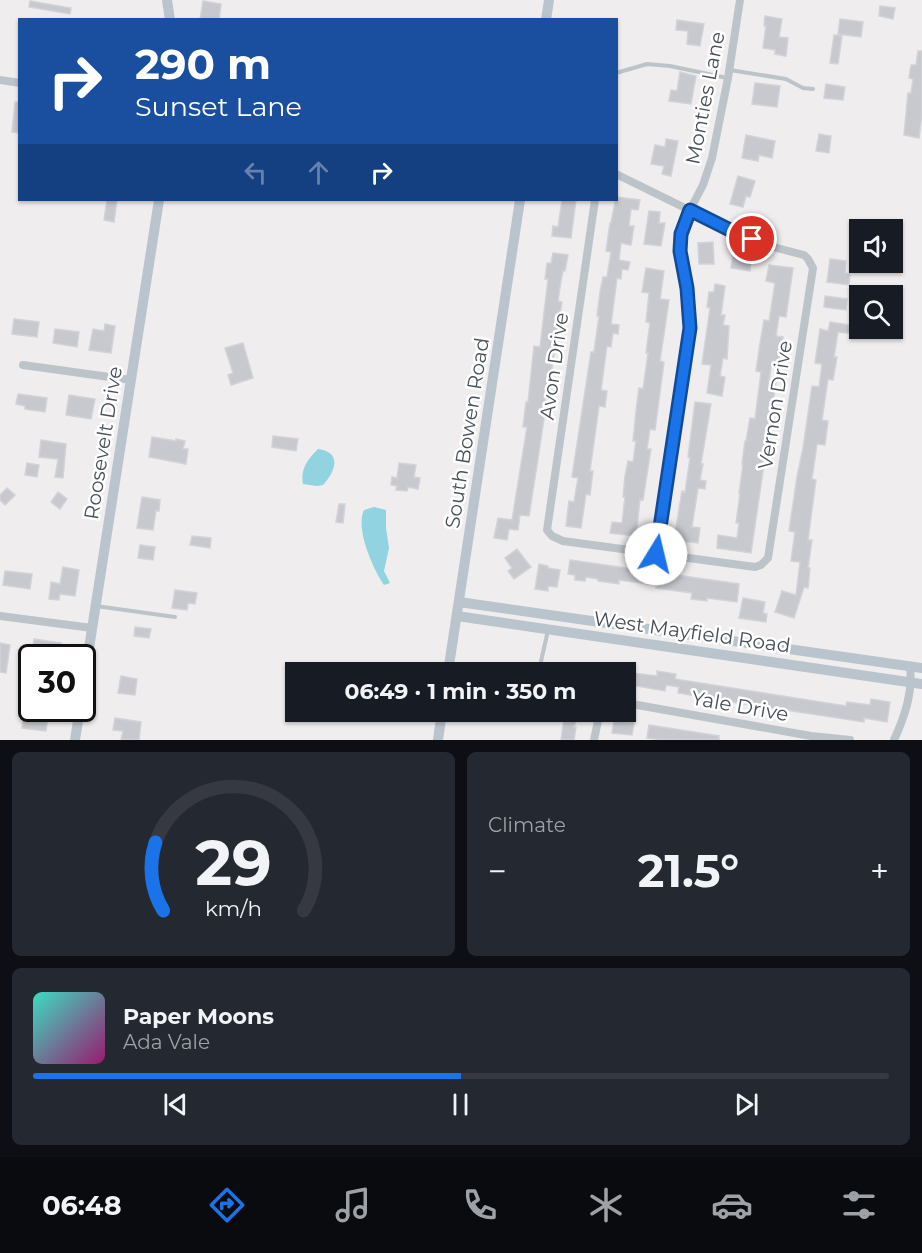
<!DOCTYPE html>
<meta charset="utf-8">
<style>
:root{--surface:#171b24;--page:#242831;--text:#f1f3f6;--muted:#9ea1a6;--line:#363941;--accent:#1a73e8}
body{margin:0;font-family:Montserrat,sans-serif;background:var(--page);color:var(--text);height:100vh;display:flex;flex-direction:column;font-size:22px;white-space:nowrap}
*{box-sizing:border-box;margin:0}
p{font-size:20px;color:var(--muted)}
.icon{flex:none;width:33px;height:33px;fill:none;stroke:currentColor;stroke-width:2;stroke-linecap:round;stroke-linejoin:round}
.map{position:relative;height:740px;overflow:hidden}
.side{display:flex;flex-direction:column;gap:12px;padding:12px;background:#0d0f14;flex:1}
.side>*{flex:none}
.banner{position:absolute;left:18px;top:18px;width:600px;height:183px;border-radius:0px;box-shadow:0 2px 4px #0004;background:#1a4fa0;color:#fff;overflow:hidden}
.controls{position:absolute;left:849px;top:219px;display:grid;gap:12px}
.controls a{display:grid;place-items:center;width:54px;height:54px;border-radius:0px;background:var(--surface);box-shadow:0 2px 4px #0004;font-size:30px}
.speed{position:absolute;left:18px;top:644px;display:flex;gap:12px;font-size:30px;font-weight:700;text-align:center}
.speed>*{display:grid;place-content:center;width:78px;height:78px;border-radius:50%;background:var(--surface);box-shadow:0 2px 4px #0004;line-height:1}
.speed .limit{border:3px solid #111;border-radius:9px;background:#fff;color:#111}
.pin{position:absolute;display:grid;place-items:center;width:51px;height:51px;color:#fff;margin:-26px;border:3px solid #fff;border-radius:50%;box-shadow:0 2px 6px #0007}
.me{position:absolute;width:66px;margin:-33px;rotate:9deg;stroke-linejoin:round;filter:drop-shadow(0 0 4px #0008)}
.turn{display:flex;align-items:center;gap:21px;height:126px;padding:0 18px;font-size:27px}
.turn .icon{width:78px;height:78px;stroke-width:2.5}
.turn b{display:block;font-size:42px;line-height:51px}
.lanes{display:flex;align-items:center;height:57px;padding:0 18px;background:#0003;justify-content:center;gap:30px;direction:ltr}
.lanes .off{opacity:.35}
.big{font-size:45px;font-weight:700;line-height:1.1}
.side .tile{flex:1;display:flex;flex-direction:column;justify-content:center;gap:9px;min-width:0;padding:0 21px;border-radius:9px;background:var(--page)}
.side .dial{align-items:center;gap:0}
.dial svg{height:156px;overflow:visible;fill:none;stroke:var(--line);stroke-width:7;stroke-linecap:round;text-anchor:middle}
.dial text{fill:var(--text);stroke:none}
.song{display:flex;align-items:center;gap:18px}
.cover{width:72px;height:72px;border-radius:9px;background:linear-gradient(135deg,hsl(170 70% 55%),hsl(320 70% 35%))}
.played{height:6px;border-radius:3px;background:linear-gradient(90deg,var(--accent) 50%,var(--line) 50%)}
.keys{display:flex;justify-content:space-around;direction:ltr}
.heat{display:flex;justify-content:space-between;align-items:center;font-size:33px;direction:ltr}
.side .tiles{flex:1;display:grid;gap:12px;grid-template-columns:1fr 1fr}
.tile:last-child{grid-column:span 2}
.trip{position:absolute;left:285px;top:662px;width:351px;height:60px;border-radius:0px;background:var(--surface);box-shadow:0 2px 4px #0004;font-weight:700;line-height:60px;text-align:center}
.tabs{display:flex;height:96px;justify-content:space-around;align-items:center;background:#090b0e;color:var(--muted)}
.tabs .icon{width:42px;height:42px}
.tabs .on{color:var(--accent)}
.tabs b{font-size:27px;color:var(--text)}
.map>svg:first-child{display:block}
.water{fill:#91d3e1}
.building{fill:#c7c9cf;stroke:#d1d3d8;stroke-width:1.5}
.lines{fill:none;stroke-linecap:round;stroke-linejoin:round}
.lane{stroke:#bcc4ca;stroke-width:4}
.street{stroke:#bcc4ca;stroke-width:8}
.secondary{stroke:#bac4cd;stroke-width:10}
.route-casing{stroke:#114b97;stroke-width:15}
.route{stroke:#1a73e8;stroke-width:10}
.labels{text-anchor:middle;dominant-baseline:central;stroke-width:5;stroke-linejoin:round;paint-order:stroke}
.street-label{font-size:20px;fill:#475058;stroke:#fff}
</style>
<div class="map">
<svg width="922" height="740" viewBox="0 0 922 740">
<rect width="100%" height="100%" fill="#efeded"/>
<path class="water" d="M318,449C342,452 336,471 323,485L317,486L303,484C300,469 308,459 318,449Z
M374,507L386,510V528L389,548L384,571L390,583L384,585C373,568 355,529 364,510Z"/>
<path class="building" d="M30,1L71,8L70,14L29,7Z
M203,1L221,4L219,20H200Z
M880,6L895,8L893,19L879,16Z
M765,16L782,19L779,37L788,38L786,56L775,54V50L763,48L766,26H764Z
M840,19L863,22L861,37L838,34Z
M677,20L704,24L700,46L687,44L688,31L676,30Z
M834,35L842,36L838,64L830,63Z
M918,51H922V115L919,138L904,135L908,93H911L913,79L909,78L911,65H916Z
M680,72L696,76L691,104L669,101L671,90L677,91Z
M755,83L780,86L777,107L752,104Z
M826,84L845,87L843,100L824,98Z
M15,102H20V133L12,132Z
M819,134L831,136L829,153L816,151Z
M746,135L775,141L772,158L759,155L758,161L742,158Z
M666,139L678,141L671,176L662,174L664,166L651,164L655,145L665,147Z
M738,176L755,181L750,197L746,196L743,207L730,204Z
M616,197L640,200L638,210L631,209L629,226H634L631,245L621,243L619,260L630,262L628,270L622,269L621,279L617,278L611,324L619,325L618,334L613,333L611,347L607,346L601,390L607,391L605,407L599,406L590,471H593L590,495L586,494L581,528L566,526L569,501L574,502L578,478L572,477L591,352H594L599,316H597L600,292L603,277H607L611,252L606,251L610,223H611Z
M107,200H117L114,222L104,220Z
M562,200H576L571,238L552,236L553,226L558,227Z
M649,211L660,212L659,223H665L661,246L644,244Z
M713,242L714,264H699L698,243Z
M553,253L568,255L565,271H563L561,281L558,301L562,302L549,387L547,386L545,404L546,405L538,459L529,516L520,515L518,530L509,529L507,540L494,538L498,518L512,520L527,427H523L526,402H528L534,346L540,347L548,279H545L547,263H551Z
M733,255L751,258L750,271L731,268Z
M830,259L846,261L845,273L850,274L849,285L827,282Z
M769,265L793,268L786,317L779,316L776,336L783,337L779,362L772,361L769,381L776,382L751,553L717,548L718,535L737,538L739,523H736L740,494H739L743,464H742L745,441H746L750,418L755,419L761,372L756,371L759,350L764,320L769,321L775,283L766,281Z
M646,268L664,271L660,299L669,300L660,361L664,362L655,430L650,429L647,449H651L643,500L640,499L636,536L610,533L612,522L622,523L625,497H623L625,476L628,461L633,462L636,441H633L636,411L639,388L643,389L648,353H646L650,323L646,322L649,293L642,292Z
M715,284L725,286L721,315H725L723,325L729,326L727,359L723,358L720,376L725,377L722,396L707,393L711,365L702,364L710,308L707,307L709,292H714Z
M825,296L847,299L846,310L824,307Z
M14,319L39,322L37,337L12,334Z
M830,322L855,326L854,334L838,332L834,357H837L833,380L828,379L822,420L828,421L825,445L817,444L812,479L816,480L808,540H812L808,568H810L808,588L804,587L794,618L775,612L782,591L796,595L800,562L791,561L795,532L789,531L797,477L803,448L812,386L819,387L822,364L815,363L820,329L828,331Z
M105,324L115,326L111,353L89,350L93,329L104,331Z
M55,329L79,332L77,347L53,343Z
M243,343L253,378L231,385L228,375L233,373L225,348Z
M18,394L47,398L45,412L25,409V406L16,404Z
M69,395L95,399L91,419L66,415Z
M695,402L711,404L701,464H703L700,480L706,481L705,489L698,488L692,527L700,528L698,543L674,540L682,491L685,492L690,458L688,457Z
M273,436L298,439L296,451L272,447Z
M152,437L176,441V439L185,441L183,449H188L186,464L149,457Z
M41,440L66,444L63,478L55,477L58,459L39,457Z
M27,463L39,465L37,477L25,475Z
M399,463L416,465L414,477L420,478L418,489L408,487L407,491L396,490L397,486L391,485L392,477L397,478Z
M7,488L15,495L5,505L0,500V495Z
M58,492L67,499L60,509L51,502Z
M142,497L160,500L159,511H156L153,530L137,528Z
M339,504H345L343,523L336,522Z
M192,536L211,538L210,548L190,545Z
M140,545L155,547L153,560L138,558Z
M517,549L531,567L514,579L508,571L512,568L505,558Z
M570,560L739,584L737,602L707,598V601L691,599L692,593L656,588V585L619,580V584L598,581V579L586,577L585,581L575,580V575L568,574Z
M539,564L548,566V568L560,570L557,587L548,586V591L535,589Z
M63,567L79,570L75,596L60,594L59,600L49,599L51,582L60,584Z
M5,571L32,574L30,589L3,585Z
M175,590L197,593L195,604L188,603L187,610L172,608Z
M743,598L765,602L763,613L767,614L766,622L739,618Z
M135,627L151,629L149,638L134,636Z
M34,639L61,643L59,657H41L42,651L33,649Z
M0,643L10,645L6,673L0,672Z
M657,671L676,674L675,679L846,706L847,702L870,705L871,699L890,702L887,722L864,718V722L725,701L678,693L679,687L666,685L665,691L631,685L633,673L657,676Z
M121,676L137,679L135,695L118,693Z
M21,685L32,686V708H49L46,731L22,728L26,697L19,696Z
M564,711H579L574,727H576L574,740H561L564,718H562Z
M115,718L141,722L139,740H121L123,731L113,730Z
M614,720L634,723L632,735L612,733Z
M649,725L719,736V740H661L647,738Z"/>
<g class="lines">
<path class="lane" d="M730,70L786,79L803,88L813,89
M616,73L647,64L670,66L727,78
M96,606L175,617
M488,672L495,667L532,671L540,666L548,630"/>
<path class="street" d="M0,80L20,83
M595,200L547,530L552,536L563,541L755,567L761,565L768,558L813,268L808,259L804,255L777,248L740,235L616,174
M23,365L131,380
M656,554L690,328L687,288L680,251L681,234L690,210L703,185L712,158L728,78L740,0
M0,616L92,628
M626,703L811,736L850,740
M594,740L600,711
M894,740C905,716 913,692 910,666"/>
<path class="secondary" d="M167,0L170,20
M546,20L549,0
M459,602L922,668
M457,616L922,684
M448,672L520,200
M82,693L159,200
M75,740L80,708
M438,740L442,711"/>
</g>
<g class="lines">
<g class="route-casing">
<path id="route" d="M656,554L690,328L687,288L680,251L681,234L690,210L740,235L752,239"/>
</g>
<use href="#route" class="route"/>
</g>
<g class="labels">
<g class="street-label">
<text transform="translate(705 98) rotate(-79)">Monties Lane</text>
<text transform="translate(554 366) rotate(-82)">Avon Drive</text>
<text transform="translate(775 405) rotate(-81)">Vernon Drive</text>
<text transform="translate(467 433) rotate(-81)">South Bowen Road</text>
<text transform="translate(103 443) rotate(-81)">Roosevelt Drive</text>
<text transform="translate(692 632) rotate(8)">West Mayfield Road</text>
<text transform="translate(740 706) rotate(10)">Yale Drive</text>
</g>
</g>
</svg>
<div class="controls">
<a><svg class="icon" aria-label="sound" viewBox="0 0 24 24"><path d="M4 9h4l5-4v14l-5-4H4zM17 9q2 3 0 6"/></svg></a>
<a><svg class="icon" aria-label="search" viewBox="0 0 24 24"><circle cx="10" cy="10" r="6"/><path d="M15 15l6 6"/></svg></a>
</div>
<div class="speed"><div class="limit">30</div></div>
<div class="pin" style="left:752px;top:239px;background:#d93025"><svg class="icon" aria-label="arrive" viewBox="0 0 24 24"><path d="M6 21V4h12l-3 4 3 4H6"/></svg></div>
<svg class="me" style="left:656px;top:554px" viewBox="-20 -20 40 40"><circle r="19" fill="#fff"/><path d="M0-13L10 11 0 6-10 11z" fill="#1a73e8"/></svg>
<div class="trip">06:49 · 1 min · 350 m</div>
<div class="banner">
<div class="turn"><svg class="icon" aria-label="right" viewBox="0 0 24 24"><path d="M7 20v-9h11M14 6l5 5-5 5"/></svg><div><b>290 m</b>Sunset Lane</div></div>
<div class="lanes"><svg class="icon off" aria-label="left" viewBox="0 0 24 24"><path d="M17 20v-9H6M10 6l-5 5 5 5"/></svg><svg class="icon off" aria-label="ahead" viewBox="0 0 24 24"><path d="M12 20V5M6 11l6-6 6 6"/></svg><svg class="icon" aria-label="right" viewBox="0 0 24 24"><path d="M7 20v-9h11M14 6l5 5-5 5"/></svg></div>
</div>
</div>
<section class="side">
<div class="tiles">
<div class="tile dial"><svg viewBox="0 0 100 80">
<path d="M14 69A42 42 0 1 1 86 69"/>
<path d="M14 69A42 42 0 0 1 10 34" stroke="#1a73e8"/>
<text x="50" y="56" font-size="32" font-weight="700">29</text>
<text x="50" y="72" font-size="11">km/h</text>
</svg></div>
<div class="tile"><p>Climate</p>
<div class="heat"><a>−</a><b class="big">21.5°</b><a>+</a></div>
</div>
<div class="tile">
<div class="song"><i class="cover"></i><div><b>Paper Moons</b><p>Ada Vale</p></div></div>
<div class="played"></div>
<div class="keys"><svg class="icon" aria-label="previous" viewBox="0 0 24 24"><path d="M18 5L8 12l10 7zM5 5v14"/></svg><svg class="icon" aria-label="pause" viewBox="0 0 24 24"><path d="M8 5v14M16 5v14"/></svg><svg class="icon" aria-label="next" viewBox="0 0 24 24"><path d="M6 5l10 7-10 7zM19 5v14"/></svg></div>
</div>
</div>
</section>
<nav class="tabs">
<b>06:48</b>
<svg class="icon on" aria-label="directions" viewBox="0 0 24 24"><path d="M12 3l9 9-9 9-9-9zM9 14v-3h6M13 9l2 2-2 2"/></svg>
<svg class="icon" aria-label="music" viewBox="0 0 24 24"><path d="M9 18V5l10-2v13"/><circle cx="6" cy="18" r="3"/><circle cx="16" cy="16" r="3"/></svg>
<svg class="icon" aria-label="phone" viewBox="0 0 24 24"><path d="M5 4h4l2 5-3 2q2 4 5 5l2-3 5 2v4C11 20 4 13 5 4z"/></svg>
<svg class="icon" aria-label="climate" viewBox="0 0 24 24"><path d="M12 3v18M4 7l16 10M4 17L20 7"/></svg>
<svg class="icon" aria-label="car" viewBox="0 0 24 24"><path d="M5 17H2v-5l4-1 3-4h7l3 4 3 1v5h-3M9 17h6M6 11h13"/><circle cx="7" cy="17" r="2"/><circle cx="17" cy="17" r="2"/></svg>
<svg class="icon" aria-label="filters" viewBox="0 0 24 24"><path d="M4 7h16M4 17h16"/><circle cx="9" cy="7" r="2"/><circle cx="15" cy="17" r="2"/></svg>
</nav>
